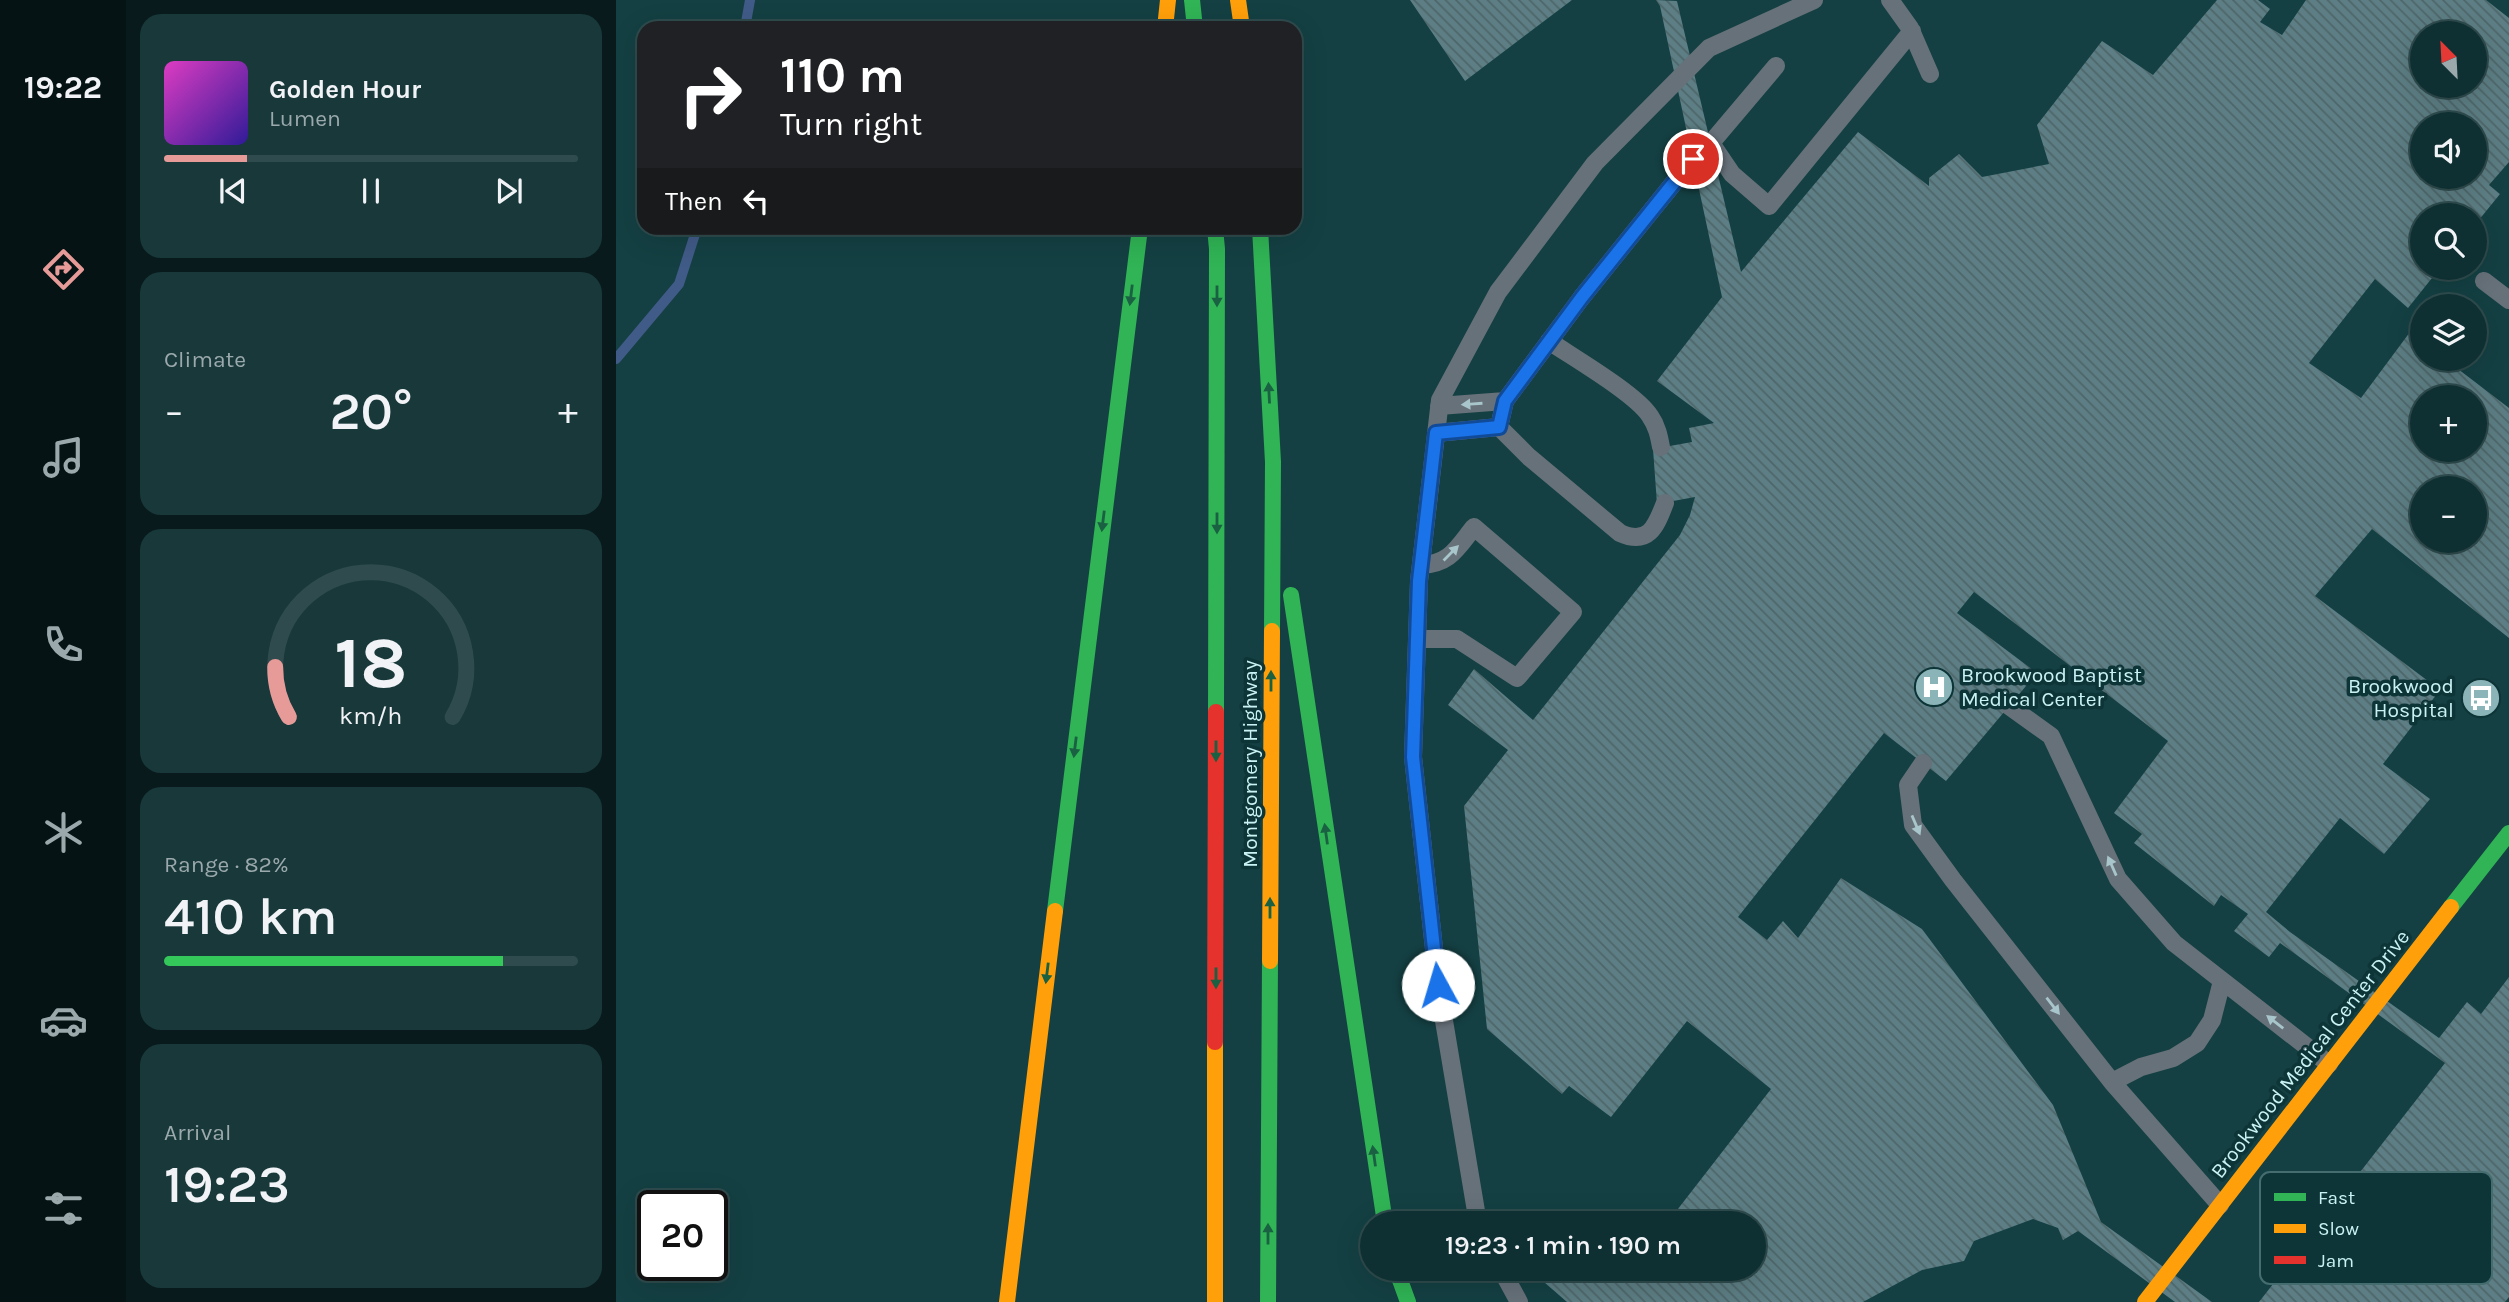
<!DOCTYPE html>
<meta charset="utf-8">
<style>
:root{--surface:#0f3032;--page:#18383a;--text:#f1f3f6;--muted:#9ba9ac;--line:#2f4b4d;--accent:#e69b98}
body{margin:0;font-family:Karla,sans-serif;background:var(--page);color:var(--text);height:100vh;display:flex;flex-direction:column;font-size:26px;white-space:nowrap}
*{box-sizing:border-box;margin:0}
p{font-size:23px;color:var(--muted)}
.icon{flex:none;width:38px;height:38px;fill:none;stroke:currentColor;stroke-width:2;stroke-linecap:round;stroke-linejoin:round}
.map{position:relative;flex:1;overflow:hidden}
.sheet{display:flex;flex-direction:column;gap:14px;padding:14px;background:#081a1c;width:490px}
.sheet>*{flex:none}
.top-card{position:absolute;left:21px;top:21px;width:665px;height:214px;border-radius:21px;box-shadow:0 7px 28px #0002,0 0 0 2px var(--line);background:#202124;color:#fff;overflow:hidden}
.needle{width:46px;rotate:336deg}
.tools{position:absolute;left:1794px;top:21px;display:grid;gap:14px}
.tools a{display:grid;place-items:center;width:77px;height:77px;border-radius:50%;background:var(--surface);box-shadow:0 7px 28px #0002,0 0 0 2px var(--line);font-size:35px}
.speed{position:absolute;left:21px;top:1190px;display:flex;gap:14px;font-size:35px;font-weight:700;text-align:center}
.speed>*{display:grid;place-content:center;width:91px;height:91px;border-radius:50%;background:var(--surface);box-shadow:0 7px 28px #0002,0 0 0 2px var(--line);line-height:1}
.speed .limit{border:4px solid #111;border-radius:10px;background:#fff;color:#111}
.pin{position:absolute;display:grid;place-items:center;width:60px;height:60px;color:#fff;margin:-30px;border:4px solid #fff;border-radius:50%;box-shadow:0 2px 7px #0007}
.me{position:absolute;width:77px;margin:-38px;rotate:354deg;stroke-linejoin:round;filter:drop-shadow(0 0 5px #0008)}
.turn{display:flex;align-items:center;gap:24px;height:147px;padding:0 28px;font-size:32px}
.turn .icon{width:91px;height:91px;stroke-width:2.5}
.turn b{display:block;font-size:49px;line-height:60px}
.then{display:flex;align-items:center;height:66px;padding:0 28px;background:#0003;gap:14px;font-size:26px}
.big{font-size:52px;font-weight:600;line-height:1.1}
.sheet .tile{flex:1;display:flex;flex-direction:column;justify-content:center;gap:10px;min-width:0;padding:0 24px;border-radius:21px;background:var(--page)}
.sheet .dial{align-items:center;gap:0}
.dial svg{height:182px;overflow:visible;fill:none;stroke:var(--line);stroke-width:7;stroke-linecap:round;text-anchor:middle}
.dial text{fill:var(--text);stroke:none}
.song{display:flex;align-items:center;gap:21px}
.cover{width:84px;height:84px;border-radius:10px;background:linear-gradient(135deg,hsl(310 70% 55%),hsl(250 70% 35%))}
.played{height:7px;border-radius:4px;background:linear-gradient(90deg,var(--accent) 20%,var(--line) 20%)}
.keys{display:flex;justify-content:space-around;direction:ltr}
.heat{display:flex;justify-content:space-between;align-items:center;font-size:38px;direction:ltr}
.charge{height:10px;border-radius:5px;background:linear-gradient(90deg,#34c759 82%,var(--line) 0)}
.trip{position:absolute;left:744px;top:1211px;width:406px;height:70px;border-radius:35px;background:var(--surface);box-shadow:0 7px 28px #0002,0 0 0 2px var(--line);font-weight:600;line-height:70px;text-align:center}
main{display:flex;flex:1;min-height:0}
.tab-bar{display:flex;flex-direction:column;width:126px;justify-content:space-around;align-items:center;background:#061314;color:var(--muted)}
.tab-bar .icon{width:49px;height:49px}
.tab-bar .active{color:var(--accent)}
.tab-bar b{font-size:32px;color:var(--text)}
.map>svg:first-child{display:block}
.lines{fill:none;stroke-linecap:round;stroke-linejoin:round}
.stream{stroke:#415b88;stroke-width:10}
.building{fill:url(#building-back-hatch);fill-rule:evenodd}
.lane{stroke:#67717a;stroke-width:18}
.fast{stroke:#30b455;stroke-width:16}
.slow{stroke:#ff9f0a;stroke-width:16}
.jam{stroke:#e5322d;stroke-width:16}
.oneway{fill:#196142}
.oneway2{fill:#a7c5ca}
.route-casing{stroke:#114b97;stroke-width:18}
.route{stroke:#1a73e8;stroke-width:12}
.labels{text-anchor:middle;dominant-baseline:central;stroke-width:7;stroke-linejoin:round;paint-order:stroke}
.poi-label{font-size:21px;fill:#c9f2f5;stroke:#0d3437;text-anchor:start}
.street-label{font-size:21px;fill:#c9f2f5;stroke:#0d3437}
.key{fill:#0d3437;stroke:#456d70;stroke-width:2}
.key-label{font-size:19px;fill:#c9f2f5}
</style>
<main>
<nav class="tab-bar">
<b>19:22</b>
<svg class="icon active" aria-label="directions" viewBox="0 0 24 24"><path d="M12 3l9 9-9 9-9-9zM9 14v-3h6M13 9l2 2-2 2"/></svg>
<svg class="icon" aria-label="music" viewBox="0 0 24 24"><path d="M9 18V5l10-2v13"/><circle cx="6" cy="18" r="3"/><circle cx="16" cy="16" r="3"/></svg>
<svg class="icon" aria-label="phone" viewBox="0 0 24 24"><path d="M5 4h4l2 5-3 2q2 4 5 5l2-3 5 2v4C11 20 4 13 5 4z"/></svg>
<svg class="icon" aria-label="climate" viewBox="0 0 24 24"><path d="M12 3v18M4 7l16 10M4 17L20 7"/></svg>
<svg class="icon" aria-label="car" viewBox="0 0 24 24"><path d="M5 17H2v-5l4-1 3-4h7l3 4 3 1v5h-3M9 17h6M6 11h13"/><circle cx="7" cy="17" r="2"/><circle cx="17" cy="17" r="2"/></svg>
<svg class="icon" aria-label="filters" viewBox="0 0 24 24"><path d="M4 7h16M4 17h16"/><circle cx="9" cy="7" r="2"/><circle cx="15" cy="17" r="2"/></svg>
</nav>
<section class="sheet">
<div class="tile">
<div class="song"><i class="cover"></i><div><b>Golden Hour</b><p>Lumen</p></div></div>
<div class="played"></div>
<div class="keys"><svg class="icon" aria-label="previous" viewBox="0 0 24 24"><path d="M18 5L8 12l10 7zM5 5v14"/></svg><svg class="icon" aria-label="pause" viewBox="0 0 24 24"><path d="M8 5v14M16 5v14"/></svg><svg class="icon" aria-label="next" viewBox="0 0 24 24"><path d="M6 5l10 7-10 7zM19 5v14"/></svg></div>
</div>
<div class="tile"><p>Climate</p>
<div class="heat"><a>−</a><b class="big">20°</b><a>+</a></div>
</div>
<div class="tile dial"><svg viewBox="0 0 100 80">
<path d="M14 69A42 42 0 1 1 86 69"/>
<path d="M14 69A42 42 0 0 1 8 47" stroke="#e69b98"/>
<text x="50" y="56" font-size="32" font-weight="700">18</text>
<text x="50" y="72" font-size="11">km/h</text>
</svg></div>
<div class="tile"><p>Range · 82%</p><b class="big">410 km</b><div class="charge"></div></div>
<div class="tile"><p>Arrival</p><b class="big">19:23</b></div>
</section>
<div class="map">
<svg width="1893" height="1302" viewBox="0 0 1893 1302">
<defs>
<pattern id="building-back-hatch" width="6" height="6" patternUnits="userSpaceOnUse" patternTransform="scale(1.75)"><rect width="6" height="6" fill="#5c7e84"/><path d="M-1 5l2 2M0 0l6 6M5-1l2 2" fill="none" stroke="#4e666a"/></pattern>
</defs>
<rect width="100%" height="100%" fill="#144043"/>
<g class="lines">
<path class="stream" d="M129,28L134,0
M0,359L63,284L81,228"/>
</g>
<path class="building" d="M794,0H956L849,81Z
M1040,0L1061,1L1125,272L1242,132L1313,186V178L1343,154L1366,177L1433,164L1421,125L1486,41L1537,75L1601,0H1642L1654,9L1644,22L1666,35L1690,0H1870L1893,18V162L1873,185L1884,194L1858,226V215H1806V268H1824L1792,308L1759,279L1693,363L1745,398L1794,332L1806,341V359H1829L1893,408V638L1756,529L1699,596L1824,690L1767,764L1814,799L1768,854L1724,818L1650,912L1674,932L1823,1038L1851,1002L1865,1014L1893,977V1297L1889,1302H1643L1829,1063L1664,943L1653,957L1618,931L1632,914L1605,895L1598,906L1518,843L1526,834L1498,813L1552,741L1358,592L1341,613L1421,673L1330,781L1268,733L1122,917L1151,940L1167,921L1182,938L1225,878L1306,929L1437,1105L1485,1222L1596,1302H1559L1462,1231L1447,1240L1442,1228L1417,1219L1358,1241L1348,1261L1306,1270L1247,1302H951L913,1269H1008L1013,1273L1017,1269H1138V1223H1051L1155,1089L1071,1021L995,1117L953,1086L946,1094L871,1029L848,806L892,750L832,705L858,669L917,720L1064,535L1074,515L1079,497L1041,504L1037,449L1076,442L1073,428L1098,423L1041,381L1106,297L1044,6ZM1806,33H1858V86H1806ZM1806,124H1858V177H1806ZM1806,397H1858V450H1806ZM1806,488H1858V541H1806Z"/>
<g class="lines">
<path class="lane" d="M1274,0L1294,28L1314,74
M1160,66L1095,143L1116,174L1153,206L1296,31
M1868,281L1893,300
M933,341C958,358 1020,394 1034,416C1041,426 1043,436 1045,447
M823,406L889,401
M883,427L889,401L966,297L1077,159
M883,427L913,457L1004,533C1033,546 1040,526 1049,503
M820,433L883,427
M801,639H841L901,678L957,612L858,527C841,548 834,564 805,565
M1393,706L1435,736L1502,879L1558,943L1713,1064
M1307,763L1292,785L1297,825L1337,880L1496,1082L1604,1205
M1496,1082L1525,1067L1557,1058L1581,1043L1596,1020L1606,981
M862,1223L822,985L797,757L803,581L824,400L882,292L979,163L1093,48L1198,0
M885,1269L903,1302"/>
<path class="fast" d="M576,0L579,28
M599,228L601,249L600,712
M644,228L657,462L656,631
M675,595L769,1223
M1835,907L1893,833
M439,911L524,228
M780,1269L792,1302
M652,1302L654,961"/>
<path class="slow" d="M622,0L626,28
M549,28L552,0
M654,961L656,631
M391,1302L439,911
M599,1302V1042
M1529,1302L1835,907"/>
<path class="jam" d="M599,1042L600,712"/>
</g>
<defs><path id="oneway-solid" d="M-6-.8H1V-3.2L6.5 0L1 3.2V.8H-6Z" transform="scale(1.75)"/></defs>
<g class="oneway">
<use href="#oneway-solid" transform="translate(515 295) rotate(97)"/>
<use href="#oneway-solid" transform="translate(601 296) rotate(90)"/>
<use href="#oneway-solid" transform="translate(653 393) rotate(-93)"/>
<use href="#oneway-solid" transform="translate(487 521) rotate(97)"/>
<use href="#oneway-solid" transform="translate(601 523) rotate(90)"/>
<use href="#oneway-solid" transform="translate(655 681) rotate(-90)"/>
<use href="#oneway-solid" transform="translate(459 747) rotate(97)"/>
<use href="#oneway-solid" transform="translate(600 751) rotate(90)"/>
<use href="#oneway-solid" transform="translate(710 834) rotate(-98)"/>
<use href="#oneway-solid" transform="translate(654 908) rotate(-90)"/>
<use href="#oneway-solid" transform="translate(431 973) rotate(97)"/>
<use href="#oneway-solid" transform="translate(600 978) rotate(90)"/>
<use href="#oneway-solid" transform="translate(758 1156) rotate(-98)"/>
<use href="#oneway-solid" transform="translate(652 1234) rotate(-90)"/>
</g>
<g class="oneway2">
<use href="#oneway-solid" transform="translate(856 404) rotate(176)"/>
<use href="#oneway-solid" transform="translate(835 553) rotate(-45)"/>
<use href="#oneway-solid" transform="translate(1300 825) rotate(67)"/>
<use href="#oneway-solid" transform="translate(1496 866) rotate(-114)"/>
<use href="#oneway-solid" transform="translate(1437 1006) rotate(52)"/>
<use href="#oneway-solid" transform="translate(1659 1022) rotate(-142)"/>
</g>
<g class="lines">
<g class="route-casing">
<path id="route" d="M822,985L797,757L803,581L820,433L883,427L889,401L966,297L1077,159"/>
</g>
<use href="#route" class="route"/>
</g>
<defs>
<g id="hospital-disc" transform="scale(2.0125)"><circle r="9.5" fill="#8ab4b7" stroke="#0d3437"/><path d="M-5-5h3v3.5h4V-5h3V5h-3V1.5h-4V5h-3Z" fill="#fff"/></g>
<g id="bus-disc" transform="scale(2.0125)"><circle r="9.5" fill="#8ab4b7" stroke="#0d3437"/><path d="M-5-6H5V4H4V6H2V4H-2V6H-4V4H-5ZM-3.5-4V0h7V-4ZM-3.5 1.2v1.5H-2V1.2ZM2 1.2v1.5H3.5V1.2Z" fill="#fff"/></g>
</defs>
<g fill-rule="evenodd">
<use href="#hospital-disc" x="1318" y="687"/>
<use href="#bus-disc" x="1865" y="698"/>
</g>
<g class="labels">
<g class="poi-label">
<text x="1345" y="675">Brookwood Baptist<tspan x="1345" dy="24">Medical Center</tspan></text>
<text x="1838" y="686" text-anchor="end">Brookwood<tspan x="1838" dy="24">Hospital</tspan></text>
</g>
<g class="street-label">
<text transform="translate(634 764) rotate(-90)">Montgomery Highway</text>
<text transform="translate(1694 1054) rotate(-52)">Brookwood Medical Center Drive</text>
</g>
</g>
<rect x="1644" y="1172" width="232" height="112" rx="10" class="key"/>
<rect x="1658" y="1193" width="32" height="8" fill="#30b455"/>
<rect x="1658" y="1224" width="32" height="9" fill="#ff9f0a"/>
<rect x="1658" y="1256" width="32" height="8" fill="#e5322d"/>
<g class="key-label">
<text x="1702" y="1204">Fast</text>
<text x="1702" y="1235">Slow</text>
<text x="1702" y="1267">Jam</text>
</g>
</svg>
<div class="tools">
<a><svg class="needle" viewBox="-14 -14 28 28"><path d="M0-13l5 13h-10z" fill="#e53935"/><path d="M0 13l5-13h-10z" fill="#9ba9ac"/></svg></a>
<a><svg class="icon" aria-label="sound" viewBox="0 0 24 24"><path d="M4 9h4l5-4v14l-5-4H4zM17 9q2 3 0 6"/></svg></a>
<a><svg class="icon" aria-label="search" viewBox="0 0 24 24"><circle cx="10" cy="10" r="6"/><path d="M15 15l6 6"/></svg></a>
<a><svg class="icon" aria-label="layers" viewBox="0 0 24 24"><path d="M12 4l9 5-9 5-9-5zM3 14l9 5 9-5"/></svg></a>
<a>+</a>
<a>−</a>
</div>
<div class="speed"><div class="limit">20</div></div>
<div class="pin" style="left:1077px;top:159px;background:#d93025"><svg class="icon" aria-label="arrive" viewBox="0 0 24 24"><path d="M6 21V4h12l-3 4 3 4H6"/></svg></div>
<svg class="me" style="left:822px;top:985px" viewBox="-20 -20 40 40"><circle r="19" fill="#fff"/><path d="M0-13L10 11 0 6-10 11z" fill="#1a73e8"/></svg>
<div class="trip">19:23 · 1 min · 190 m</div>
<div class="top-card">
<div class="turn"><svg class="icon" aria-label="right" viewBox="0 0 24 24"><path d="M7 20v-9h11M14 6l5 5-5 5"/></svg><div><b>110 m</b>Turn right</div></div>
<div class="then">Then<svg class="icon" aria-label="left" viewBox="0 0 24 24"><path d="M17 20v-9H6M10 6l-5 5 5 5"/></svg></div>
</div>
</div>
</main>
